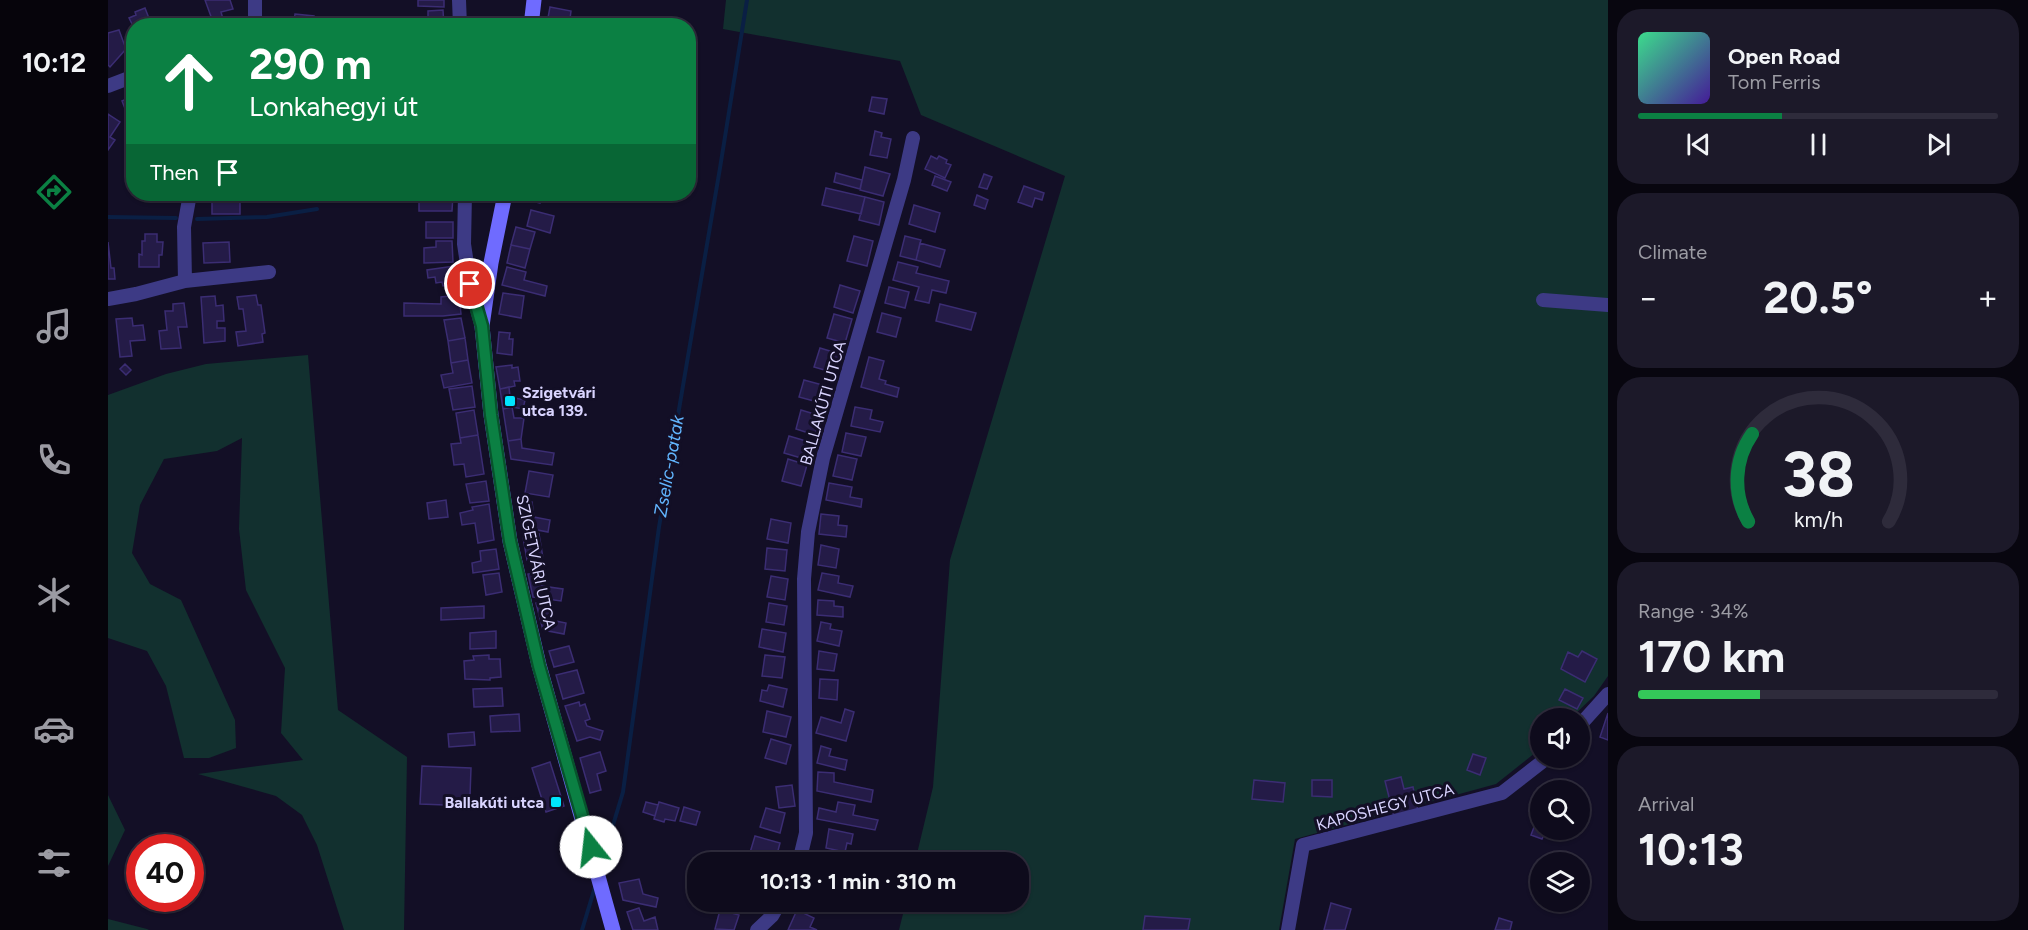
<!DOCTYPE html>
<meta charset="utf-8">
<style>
:root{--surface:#0e0b1c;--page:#1c1929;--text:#f1f3f6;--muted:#9b9ba3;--line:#2e2b3b;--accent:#0b8043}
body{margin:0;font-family:Figtree,sans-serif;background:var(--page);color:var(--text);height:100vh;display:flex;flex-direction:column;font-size:22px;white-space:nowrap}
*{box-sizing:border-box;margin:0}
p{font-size:20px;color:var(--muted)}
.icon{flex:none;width:33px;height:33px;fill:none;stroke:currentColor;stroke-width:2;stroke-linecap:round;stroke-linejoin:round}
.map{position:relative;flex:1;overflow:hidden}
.side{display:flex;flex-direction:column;gap:9px;padding:9px;background:#08060f;width:420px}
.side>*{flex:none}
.banner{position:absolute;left:18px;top:18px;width:570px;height:183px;border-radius:24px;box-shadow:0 2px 4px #0004,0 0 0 2px var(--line);background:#0b8043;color:#fff;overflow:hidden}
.buttons{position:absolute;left:1422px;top:708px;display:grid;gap:12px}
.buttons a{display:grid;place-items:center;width:60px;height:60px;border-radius:50%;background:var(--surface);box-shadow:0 2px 4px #0004,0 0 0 2px var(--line);font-size:30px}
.speed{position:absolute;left:18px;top:834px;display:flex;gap:12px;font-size:30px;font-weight:700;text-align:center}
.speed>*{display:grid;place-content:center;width:78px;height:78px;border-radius:50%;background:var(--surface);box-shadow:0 2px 4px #0004,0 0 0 2px var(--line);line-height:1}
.speed .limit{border:9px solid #d22;background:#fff;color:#111}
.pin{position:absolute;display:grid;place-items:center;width:51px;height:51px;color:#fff;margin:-26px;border:3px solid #fff;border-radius:50%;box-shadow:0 2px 6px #0007}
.me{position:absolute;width:66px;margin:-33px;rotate:344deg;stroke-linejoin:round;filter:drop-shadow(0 0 4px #0008)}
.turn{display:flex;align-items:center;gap:21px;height:126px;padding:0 24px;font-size:27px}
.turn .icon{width:78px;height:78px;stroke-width:2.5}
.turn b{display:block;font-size:42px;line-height:51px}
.then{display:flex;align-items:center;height:57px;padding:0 24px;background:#0003;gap:12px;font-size:22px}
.big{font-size:45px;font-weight:700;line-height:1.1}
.side .widget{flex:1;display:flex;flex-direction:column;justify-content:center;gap:9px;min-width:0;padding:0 21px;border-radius:24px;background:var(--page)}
.side .dial{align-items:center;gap:0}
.dial svg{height:156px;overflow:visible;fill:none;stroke:var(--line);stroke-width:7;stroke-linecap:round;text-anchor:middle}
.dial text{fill:var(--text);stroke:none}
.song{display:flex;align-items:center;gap:18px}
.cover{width:72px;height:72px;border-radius:9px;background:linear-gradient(135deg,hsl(150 70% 55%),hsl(260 70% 35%))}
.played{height:6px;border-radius:3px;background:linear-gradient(90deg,var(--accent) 40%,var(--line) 40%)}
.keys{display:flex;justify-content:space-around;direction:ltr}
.heat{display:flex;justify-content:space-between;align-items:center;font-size:33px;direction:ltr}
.charge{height:9px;border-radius:4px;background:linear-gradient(90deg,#34c759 34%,var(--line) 0)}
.trip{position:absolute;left:579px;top:852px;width:342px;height:60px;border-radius:24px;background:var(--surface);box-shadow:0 2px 4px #0004,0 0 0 2px var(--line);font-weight:700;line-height:60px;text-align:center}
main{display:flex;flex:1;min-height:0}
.dock{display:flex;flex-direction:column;width:108px;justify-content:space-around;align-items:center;background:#06040b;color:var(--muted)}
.dock .icon{width:42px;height:42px}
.dock .on{color:var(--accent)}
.dock b{font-size:27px;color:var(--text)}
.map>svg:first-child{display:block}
.green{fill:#12302f}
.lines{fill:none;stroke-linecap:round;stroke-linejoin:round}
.stream{stroke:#0a1f44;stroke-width:4}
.building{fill:#241b47;stroke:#3b2d73;stroke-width:1.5}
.street{stroke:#3d3a85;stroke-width:14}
.secondary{stroke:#6f6bff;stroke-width:15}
.route-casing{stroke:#07532c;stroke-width:15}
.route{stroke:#0b8043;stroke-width:10}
.poi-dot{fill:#00e5ff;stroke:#130f26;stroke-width:2}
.labels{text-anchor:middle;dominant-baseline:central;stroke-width:6;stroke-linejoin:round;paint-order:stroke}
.poi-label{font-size:16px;font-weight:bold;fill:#d9d4ff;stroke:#130f26;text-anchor:start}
.street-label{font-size:16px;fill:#d9d4ff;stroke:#130f26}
.water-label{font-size:18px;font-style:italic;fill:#62b6ff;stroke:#130f26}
</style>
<main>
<nav class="dock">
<b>10:12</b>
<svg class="icon on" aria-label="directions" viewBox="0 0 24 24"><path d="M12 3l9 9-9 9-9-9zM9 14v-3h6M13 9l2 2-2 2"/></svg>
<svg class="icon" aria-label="music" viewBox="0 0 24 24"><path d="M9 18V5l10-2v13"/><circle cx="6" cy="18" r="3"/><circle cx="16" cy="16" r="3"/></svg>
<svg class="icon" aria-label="phone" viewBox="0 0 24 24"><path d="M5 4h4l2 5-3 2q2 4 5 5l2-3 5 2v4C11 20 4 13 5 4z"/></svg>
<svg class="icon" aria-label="climate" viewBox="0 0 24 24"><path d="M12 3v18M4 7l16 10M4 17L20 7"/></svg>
<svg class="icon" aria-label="car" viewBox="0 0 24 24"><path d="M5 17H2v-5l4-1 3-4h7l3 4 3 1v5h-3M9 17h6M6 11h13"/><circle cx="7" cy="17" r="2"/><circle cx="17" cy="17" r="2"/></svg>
<svg class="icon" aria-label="filters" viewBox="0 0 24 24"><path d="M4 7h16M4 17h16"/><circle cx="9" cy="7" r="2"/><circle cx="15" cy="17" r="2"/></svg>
</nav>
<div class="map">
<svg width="1500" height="930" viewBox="0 0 1500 930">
<rect width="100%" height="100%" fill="#130f26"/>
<path class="green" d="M618,0H1500V676L1486,696L1463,718H1432V749L1388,784L1187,839L1171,930H791L798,902H910V862H807L825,787L842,560L957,176L813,115L792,61L615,29Z
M200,355L230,710L299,757L296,930H236L209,845L194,815L168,796L90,774L195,760L173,733L177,668L138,590L131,529L134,438L109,451L56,459L32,505L24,553L42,584L73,600L127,720L128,748L101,758H76L58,686L39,651L0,638V395L58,374L98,364Z
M0,795L17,830L0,866Z
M0,919L39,929L41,930H0Z"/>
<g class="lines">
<path class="stream" d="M0,217L68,218
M89,219L159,217L209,209
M493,865L515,792L551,527L612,168L639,0
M474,930L487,887"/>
</g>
<path class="building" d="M97,0H122L125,9L113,12L115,19L105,22Z
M310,0H336V7L310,6Z
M442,7L463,11L461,26L439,23Z
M37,8L44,26H26V28L21,18L28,15L27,12Z
M335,10L336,26H320V11Z
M187,14L206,16L205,26H170V19L186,21Z
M11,30L18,49L2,67L0,65V33Z
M26,96V114L20,116L14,101Z
M764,97L779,99L776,114L761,111Z
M0,114L12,122L2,137L7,140L0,150Z
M767,131L774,133L773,137L783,139L779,158L762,155Z
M823,156L829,159L831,156L839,160L838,163L843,165L837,178L817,169Z
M757,167L782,174L775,196L752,190Z
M728,173L754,180L752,189L726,182Z
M876,174L884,177L879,189L871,187Z
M827,176L843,182L839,191L824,185Z
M916,186L936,193L934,200L927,198L924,207L910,202Z
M718,188L757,197L753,214L714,205Z
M106,194H132V214H104V202H107Z
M320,194H345L344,211H311V197L320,198Z
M413,194H434L432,203L412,198Z
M869,195L880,200L877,209L866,205Z
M757,197L776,202L771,225L751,220Z
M806,205L832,213L827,232L801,224Z
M423,210L446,216L442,233L419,226Z
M318,222H345V238H318Z
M408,227L427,232L422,249L403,245Z
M37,234H49V242H55L54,255H51V267H31V254L34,255V241H37Z
M746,236L765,241L759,266L739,261Z
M797,236L813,240L808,260L792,256Z
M328,241H344L345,262L316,263V248L328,247Z
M0,242L3,268H6L7,279H0Z
M121,242L122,262L96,263L95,243Z
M812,243L837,250L832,267L808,260Z
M403,245L422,249L417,268L399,263Z
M790,262L810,267L808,273L841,281L838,293L824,290L821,303L807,300L811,287L785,280Z
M346,266L349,284L335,286L334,282L328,283L327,277L320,278L319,270Z
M399,267L418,272L416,280L439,286L437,296L394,285Z
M732,285L752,291L745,313L726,307Z
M781,287L801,292L797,308L777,303Z
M395,293L416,296L413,318L391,314Z
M148,295L150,305H153L157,333L154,334L155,342L130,346L128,332L138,331L135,309H131L129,297Z
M351,295L353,314L335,316H296V303L333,304V297Z
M107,296L108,306L115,305L116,321H109V328H117V341L96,343L93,297Z
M76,303L79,327H70L73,348L53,349L51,331L59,330L57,311H65V304Z
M832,304L868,313L863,330L828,321Z
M774,313L793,318L788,337L769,332Z
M726,314L744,319L737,343L719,338Z
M24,318L25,326L35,325L37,340L22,341L24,356L12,357L8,319Z
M353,318L357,338L340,341L336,320Z
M391,332L402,333L401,339H405L404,355L389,353Z
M357,338L360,360L343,363L340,341Z
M712,348L732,354L727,373L706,367Z
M761,357L776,361L771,379L778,381L777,384L791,388L789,397L753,387Z
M360,360L364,383L336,388L333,375L345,373L343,363Z
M17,364L23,370L18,375L12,369Z
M404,365V368L410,367L412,381H406L407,386L392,389L388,367Z
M696,380L722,387L717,404L691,397Z
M364,386L367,407L345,410L341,389Z
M401,387L402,397L417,400L415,409L404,407L395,409L392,389Z
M404,407L406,418H416L413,439L400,441L395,409Z
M747,407L764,410L762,419L775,422L772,432L743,426Z
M366,410L370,435L352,438L348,413Z
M693,410L713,416L707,435L688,429Z
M738,433L758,437L753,456L734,452Z
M370,435L376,474L358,477L356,464L346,465L343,444L353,443L352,438Z
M681,436L705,443L700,460L676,453Z
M413,439L414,448L446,453L444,465L403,459L400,441Z
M730,455L749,459L744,480L725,476Z
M680,459L699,465L693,486L674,481Z
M421,471L445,475L441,497L417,493Z
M378,481L381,501L362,503L358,484Z
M721,483L744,487L742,497L754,499L753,507L718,500Z
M338,500L340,517L321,519L319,503Z
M424,502L426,517L442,520L440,532L414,527L410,504Z
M381,504L386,540L370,543L367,523L354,525L352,513L365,510L364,507Z
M713,514L731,516L730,525L739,526L738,537L711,534Z
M663,519L683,523L680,543L659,539Z
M431,534L435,558L419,560L415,537Z
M713,545L731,549L728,568L710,565Z
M659,548L679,550L677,571L657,569Z
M388,549L391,569L365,573L364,563L373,561L372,551Z
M431,572L434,586L455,589L453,601L425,597L420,574Z
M391,573L394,592L378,595L375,575Z
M714,573L731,576L730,583L745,586L742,597L710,590Z
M663,576L680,579L677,600L659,597Z
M710,600L726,601V606L735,607V617L709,615Z
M438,601L443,620L458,623L456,634L435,630L428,603Z
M661,603L679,606L676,625L658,622Z
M376,606V618L333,620V608Z
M713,622L723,624L722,629L734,631L731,646L709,641Z
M654,629L678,633L675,652L651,647Z
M388,631V648L362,649V633Z
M461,646L466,662L446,667L441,651Z
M711,651L729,654L726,671L709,669Z
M1474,651L1489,659L1477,682L1453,669L1460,652L1470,657Z
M381,655V659H392L393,677L382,678V680L357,679L356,661L366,660L365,656Z
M657,655L677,657L674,678L654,676Z
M469,670L476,693L455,699L448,675Z
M712,679L730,680L729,700L711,698Z
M661,685L679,689L675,707L652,701L654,690L659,691Z
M394,688L395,706L366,707L365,689Z
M1457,689L1475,698L1469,709L1451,700Z
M471,702L472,706L477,704L482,719L477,721L479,726L495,731L492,740L482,737L469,741L457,706Z
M737,709L746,712L738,741L708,733L713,717L733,723Z
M659,711L683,717L678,737L655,732Z
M1500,713V740L1492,737Z
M411,714L412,731L383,732L382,716Z
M366,732L367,745L341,747L340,734Z
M663,739L683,745L678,764L657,758Z
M713,746L723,749L721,756L739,760L737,770L709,763Z
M492,752L498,771L489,774L493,790L482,793L472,758Z
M1365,754L1378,758L1372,775L1359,770Z
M442,762L456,806L438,812L424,768Z
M314,766L363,768L362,796H355V800L338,799L337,805L312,804Z
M710,772L726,773V782L765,790L763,802L709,791Z
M1293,777L1296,789L1305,787L1310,811L1286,817L1277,781Z
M1146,780L1177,783L1175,802L1144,799Z
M1204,780H1224V797L1204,796Z
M684,785L687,806L671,808L668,787Z
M1424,801L1432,805V830H1438L1434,839L1423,835L1431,814L1421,811Z
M538,802L550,805L547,816L535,812Z
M551,802L571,808L567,821L557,819L556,822L546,819Z
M730,802L747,805L745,815L770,820L767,830L709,819L711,808L728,812Z
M576,807L592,812L588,825L572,821Z
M658,808L677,813L672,833L652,827Z
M721,829L745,834L743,844L739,843L737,852L718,848Z
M647,836L672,843L667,862L641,856Z
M710,854L727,858L726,862H708Z
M531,879L535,894L550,898L548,907L515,900L511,883Z
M626,902H648L645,912L625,906Z
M694,902H716L711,913L693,904Z
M1223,903L1243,909L1237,930H1216Z
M531,908L536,921L547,917L550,930H525L519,912Z
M612,910L631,915L626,930L607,929Z
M689,910L706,918L702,927L709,930H680Z
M1037,916L1082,919L1080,930H1035Z
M1391,918L1404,922L1402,930H1387Z"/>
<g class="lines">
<path class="street" d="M147,0V26
M351,0L352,26
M0,86L26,76
M357,194L356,244L362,284L373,324
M77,281L76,227L82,194
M0,299L28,294L77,281L161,272
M1435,300L1500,305
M1472,725L1500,694
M691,862L698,833L696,579L700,532L715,458L796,180L805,138
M649,930L664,916L672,902
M1180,930L1195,845L1394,793L1439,758"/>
<path class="secondary" d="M423,26L426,0
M397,194L383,263L374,326L383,415L402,541L431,665L505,930"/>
</g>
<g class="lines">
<g class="route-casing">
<path id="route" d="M362,284L374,326L383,415L402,541L431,666L483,847"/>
</g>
<use href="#route" class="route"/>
</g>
<g class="poi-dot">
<rect x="396" y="395" width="12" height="12" rx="3"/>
<rect x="442" y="796" width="12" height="12" rx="3"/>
</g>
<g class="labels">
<g class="poi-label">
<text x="414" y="392">Szigetvári<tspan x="414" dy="18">utca 139.</tspan></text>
<text x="436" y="802" text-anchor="end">Ballakúti utca</text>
</g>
<g class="street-label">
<text transform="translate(715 403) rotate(-74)">BALLAKÚTI UTCA</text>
<text transform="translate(428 562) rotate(78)">SZIGETVÁRI UTCA</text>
<text transform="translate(1277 807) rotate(-15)">KAPOSHEGY UTCA</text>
</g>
<g class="water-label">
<text transform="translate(561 466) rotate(-80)">Zselic-patak</text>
</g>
</g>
</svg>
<div class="buttons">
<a><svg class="icon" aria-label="sound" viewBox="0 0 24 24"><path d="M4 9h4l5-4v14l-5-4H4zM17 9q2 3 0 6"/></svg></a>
<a><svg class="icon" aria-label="search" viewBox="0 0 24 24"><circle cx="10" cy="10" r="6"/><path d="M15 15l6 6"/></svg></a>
<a><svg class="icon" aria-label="layers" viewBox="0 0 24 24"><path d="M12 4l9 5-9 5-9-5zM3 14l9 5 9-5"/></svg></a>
</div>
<div class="speed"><div class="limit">40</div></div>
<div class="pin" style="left:362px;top:284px;background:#d93025"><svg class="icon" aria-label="arrive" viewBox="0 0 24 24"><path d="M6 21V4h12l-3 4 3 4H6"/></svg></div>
<svg class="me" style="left:483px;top:847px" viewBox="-20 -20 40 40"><circle r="19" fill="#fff"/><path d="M0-13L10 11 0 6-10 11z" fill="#0b8043"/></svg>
<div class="trip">10:13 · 1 min · 310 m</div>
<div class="banner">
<div class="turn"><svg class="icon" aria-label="ahead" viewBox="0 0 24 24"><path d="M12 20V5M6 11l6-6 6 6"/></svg><div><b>290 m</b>Lonkahegyi út</div></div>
<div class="then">Then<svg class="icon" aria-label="arrive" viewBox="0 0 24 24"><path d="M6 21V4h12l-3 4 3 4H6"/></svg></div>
</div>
</div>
<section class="side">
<div class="widget">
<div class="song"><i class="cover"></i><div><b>Open Road</b><p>Tom Ferris</p></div></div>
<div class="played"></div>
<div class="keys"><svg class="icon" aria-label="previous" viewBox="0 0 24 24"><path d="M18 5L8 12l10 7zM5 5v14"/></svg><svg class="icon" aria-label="pause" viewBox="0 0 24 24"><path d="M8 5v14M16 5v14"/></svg><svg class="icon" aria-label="next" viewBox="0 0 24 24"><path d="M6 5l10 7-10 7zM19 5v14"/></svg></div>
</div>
<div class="widget"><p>Climate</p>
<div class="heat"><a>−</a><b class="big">20.5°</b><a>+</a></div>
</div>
<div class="widget dial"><svg viewBox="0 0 100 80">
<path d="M14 69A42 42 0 1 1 86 69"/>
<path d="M14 69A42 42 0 0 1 16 24" stroke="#0b8043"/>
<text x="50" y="56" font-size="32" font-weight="700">38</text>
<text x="50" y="72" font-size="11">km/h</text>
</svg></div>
<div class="widget"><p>Range · 34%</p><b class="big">170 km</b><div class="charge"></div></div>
<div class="widget"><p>Arrival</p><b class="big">10:13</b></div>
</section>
</main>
